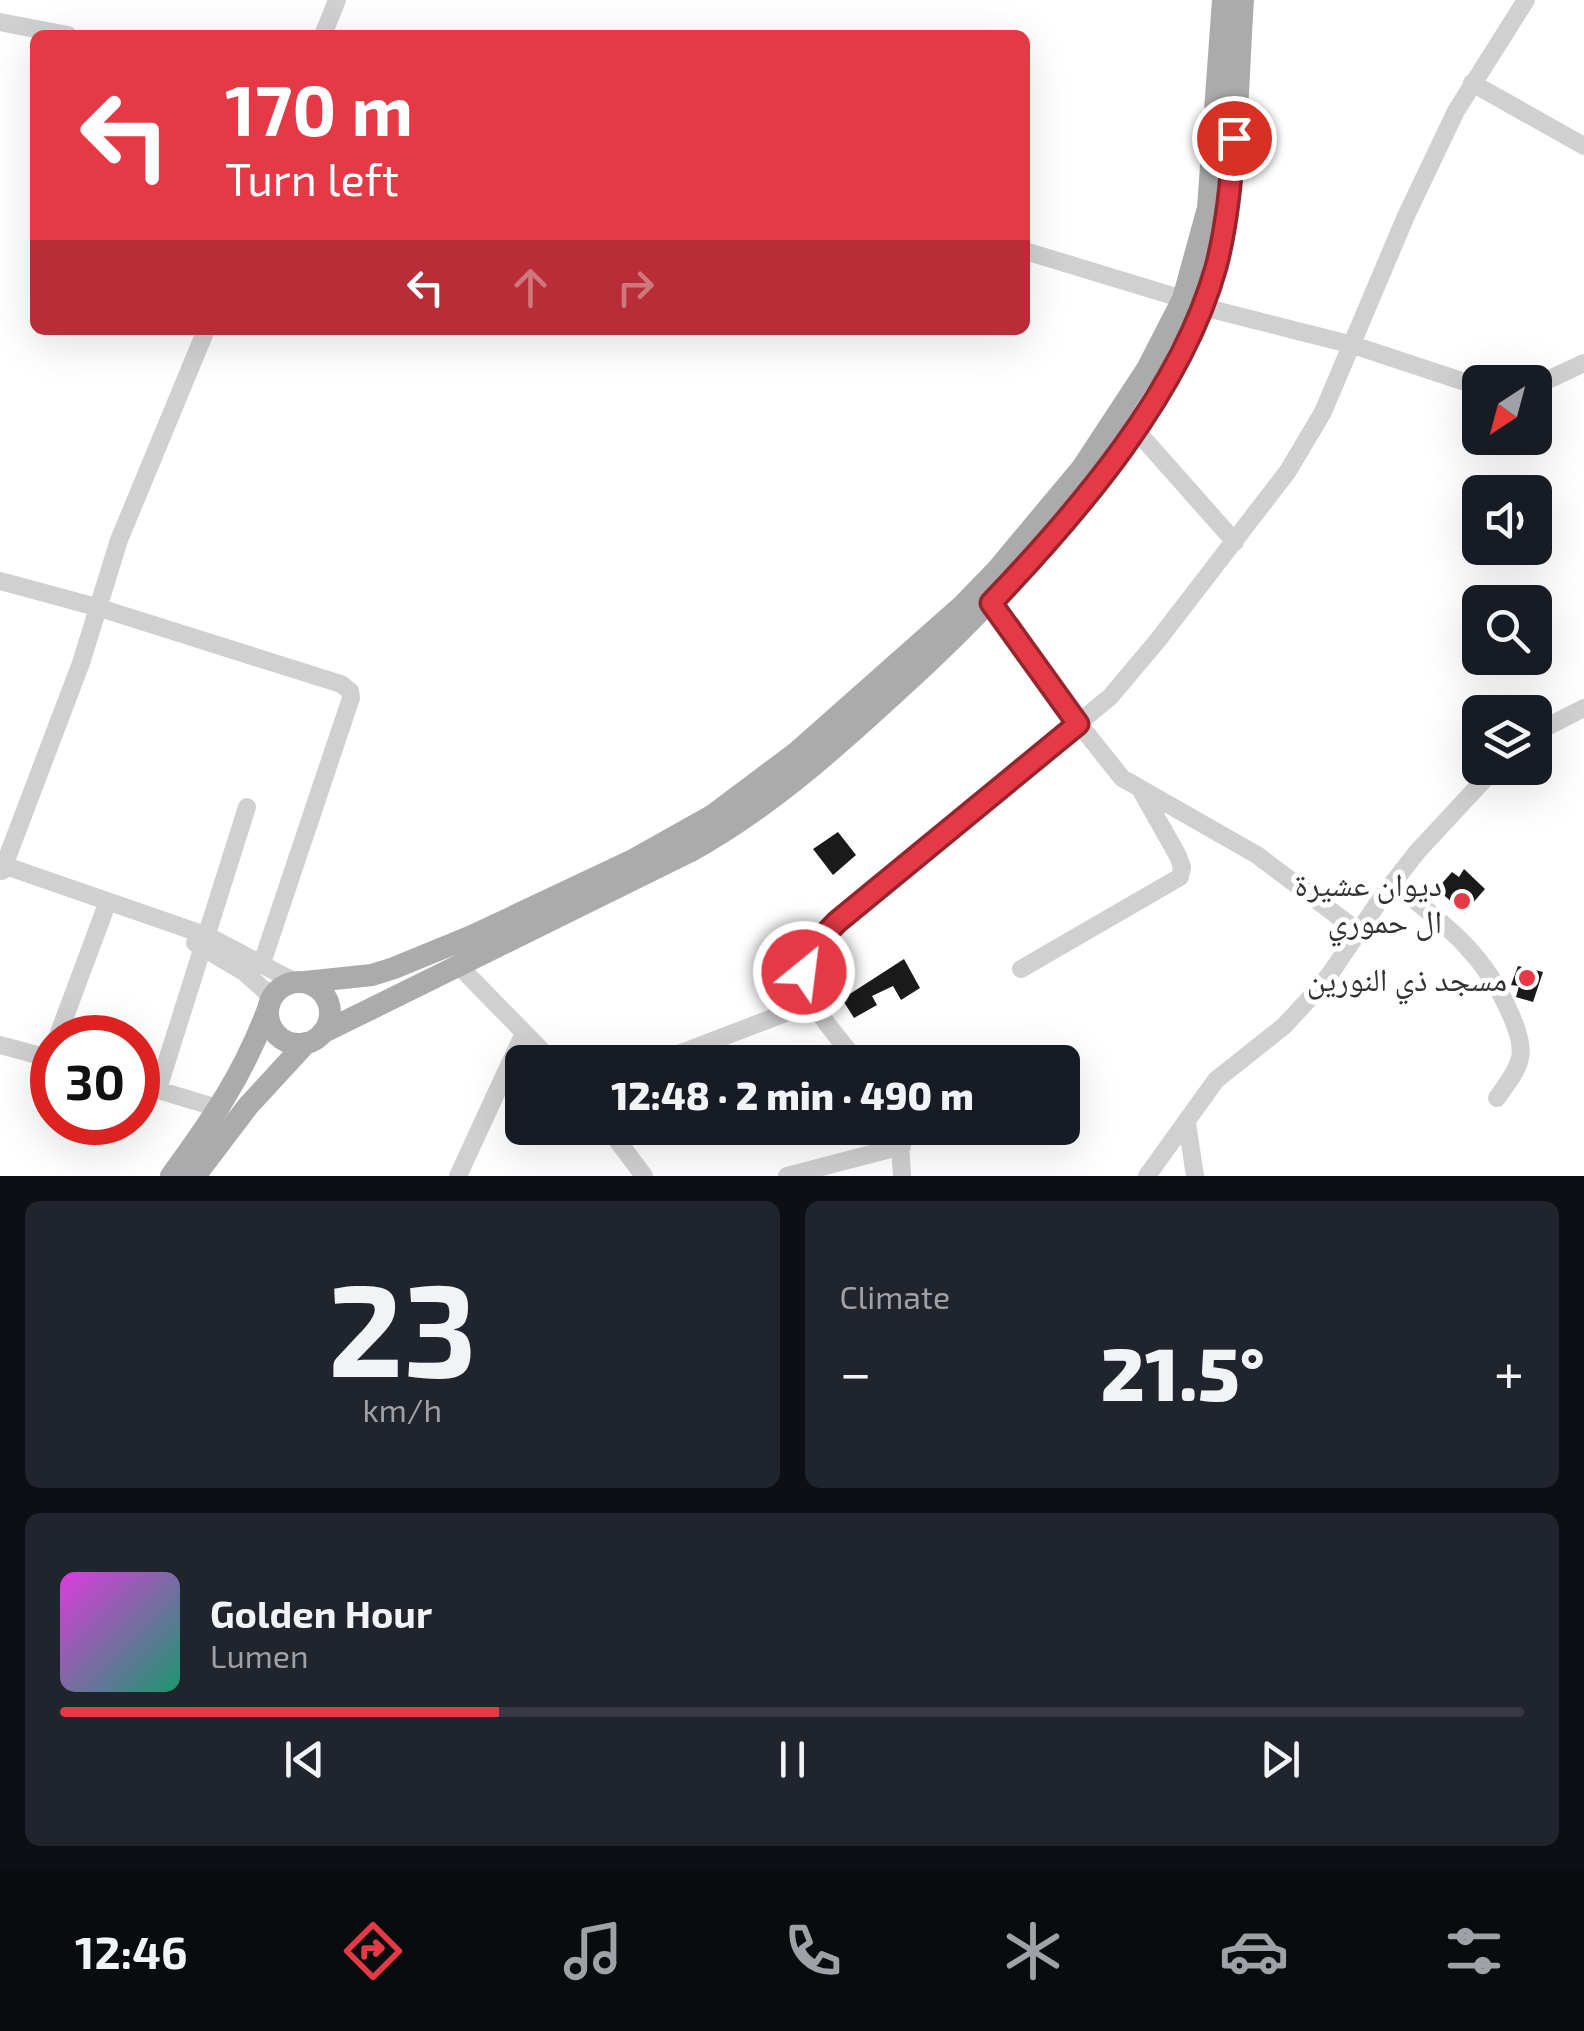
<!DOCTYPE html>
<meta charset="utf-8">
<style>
:root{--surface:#171b24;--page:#20242c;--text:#f1f3f6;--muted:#9ea1a6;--line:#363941;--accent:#e63946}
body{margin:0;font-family:"Exo 2","Noto Naskh Arabic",sans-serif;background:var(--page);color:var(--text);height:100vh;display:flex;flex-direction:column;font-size:38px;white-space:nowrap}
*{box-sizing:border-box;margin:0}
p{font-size:32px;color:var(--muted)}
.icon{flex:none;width:55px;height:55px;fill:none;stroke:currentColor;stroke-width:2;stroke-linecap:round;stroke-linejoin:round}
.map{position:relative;height:1176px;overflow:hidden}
.side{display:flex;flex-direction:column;gap:25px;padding:25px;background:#0d0f14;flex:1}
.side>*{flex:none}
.hud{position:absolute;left:30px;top:30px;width:1000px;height:305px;border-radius:15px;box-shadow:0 10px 40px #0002;background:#e63946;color:#fff;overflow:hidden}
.needle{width:65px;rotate:216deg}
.controls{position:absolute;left:1462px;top:365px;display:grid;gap:20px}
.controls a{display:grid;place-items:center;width:90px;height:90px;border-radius:15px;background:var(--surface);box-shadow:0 10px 40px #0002;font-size:50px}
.speed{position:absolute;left:30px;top:1015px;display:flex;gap:20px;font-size:50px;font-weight:700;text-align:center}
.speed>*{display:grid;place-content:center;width:130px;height:130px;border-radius:50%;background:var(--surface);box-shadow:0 10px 40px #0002;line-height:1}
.speed .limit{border:15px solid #d22;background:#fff;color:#111}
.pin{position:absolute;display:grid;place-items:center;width:85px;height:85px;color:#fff;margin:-42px;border:5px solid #fff;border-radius:50%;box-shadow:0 2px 10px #0007}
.me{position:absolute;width:110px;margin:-55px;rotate:29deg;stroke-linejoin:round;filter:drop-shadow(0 0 8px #0008)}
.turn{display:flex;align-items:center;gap:35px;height:210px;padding:0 30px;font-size:45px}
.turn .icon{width:130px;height:130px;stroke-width:2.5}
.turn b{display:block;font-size:70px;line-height:85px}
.lanes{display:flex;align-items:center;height:95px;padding:0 30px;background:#0003;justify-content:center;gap:50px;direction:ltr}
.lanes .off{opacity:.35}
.big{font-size:75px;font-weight:800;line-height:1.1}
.side .card{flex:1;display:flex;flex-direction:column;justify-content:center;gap:15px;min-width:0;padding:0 35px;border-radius:15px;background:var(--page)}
.side .dial{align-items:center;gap:0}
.dial b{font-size:130px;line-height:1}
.song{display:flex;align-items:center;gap:30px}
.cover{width:120px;height:120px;border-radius:15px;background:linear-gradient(135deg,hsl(300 70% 55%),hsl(160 70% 35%))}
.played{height:10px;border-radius:5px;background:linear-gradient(90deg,var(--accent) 30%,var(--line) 30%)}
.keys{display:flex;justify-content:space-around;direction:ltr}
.heat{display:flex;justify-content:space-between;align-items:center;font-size:55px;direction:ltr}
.side .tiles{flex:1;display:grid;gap:25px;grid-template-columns:1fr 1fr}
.card:last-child{grid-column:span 2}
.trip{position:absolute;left:505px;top:1045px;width:575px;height:100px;border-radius:15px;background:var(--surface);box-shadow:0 10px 40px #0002;font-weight:800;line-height:100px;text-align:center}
.tab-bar{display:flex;height:160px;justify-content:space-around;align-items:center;background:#090b0e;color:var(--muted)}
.tab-bar .icon{width:70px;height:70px}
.tab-bar .selected{color:var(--accent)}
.tab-bar b{font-size:45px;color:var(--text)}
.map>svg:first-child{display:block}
.building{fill:#1a1a1a}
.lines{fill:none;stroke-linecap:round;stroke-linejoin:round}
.minor{stroke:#d0d0d0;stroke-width:18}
.major{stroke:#ababab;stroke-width:22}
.route-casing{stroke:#96252e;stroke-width:25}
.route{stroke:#e63946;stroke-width:18}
.poi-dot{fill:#e63946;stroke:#fff;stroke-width:4}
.labels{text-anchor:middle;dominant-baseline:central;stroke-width:10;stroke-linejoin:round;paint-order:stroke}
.poi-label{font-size:32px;fill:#333;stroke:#fff;text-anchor:end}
</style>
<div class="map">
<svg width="1584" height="1176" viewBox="0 0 1584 1176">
<rect width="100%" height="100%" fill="#fff"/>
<path class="building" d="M838,832L856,855L833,875L813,849Z
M1464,869L1485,889L1464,913L1437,889L1452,872L1459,877Z
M904,959L920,988L901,1000L893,986L872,996L877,1005L854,1018L842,999Z
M1518,966L1543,972L1533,1002L1516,997L1519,986L1511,985Z"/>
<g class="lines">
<path class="minor" d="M0,22L68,35
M323,35L337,0
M1472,83L1584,146
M1025,251L1183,299
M1203,307L1353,345L1480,387
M1535,386L1584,363
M1134,428L1235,542
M0,581L100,608L341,684L350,691L351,698L262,963
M991,603L1079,724L1122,778L1257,855L1359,932
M1535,733L1584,708
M0,864L208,936L295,982
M2,871L81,663L119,540L206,330
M1393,883C1443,923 1484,952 1510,1013C1516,1026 1523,1044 1520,1058C1517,1073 1505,1086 1497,1098
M195,943L244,972L272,997
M457,964L553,1062
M1021,969L1180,877L1182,867L1178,856L1142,792
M57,1038L104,912
M0,1045L52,1059
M658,1062L814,1002
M857,1062C817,1009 777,979 837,922L1110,697L1158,640L1288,471L1323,412L1406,216L1456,111L1526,0
M138,1084L221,1109
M158,1089L247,807
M1187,1123L1195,1176
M608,1128L644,1176
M899,1128L902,1176
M458,1176L524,1033
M787,1176L902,1146
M1147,1176L1216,1080L1284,1026L1309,999L1330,974L1382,897L1417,852L1495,768"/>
<path class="major" d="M305,982L372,975L394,968L472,936L631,861L713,815L797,752L963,605L996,571L1082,468L1147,369L1183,299L1208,208L1223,0
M268 1013a31 31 0 1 1 62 0a31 31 0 1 1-62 0Z
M322,1033L689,852C764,811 830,753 893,695C976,620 1051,541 1118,450C1151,406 1183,359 1203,307C1239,211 1236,102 1243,0
M171,1176C212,1120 243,1075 268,1009
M195,1176L248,1106L306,1043"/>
</g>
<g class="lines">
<g class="route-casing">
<path id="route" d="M804,972L814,946L837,922L1078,724L991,603C1079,511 1181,392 1216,267C1227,225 1231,180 1234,138"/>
</g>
<use href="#route" class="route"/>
</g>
<g class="poi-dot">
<circle cx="1462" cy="901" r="10"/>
<circle cx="1527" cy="978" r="10"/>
</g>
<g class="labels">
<g class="poi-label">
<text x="1442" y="883">ديوان عشيرة<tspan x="1442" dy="37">ال حموري</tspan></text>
<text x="1507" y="978">مسجد ذي النورين</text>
</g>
</g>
</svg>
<div class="controls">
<a><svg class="needle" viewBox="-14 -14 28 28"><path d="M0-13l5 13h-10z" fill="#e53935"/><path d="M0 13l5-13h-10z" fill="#9ea1a6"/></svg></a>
<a><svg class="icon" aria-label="sound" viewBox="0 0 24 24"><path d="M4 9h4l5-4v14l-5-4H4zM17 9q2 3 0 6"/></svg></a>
<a><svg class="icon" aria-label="search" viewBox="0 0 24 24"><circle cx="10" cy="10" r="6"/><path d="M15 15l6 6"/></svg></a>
<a><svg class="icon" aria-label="layers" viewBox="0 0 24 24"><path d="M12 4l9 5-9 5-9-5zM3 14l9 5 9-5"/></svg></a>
</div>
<div class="speed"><div class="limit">30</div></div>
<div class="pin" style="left:1234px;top:138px;background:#d93025"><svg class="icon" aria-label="arrive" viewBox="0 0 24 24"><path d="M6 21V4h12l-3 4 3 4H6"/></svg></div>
<svg class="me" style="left:804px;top:972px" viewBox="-20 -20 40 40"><circle r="17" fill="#e63946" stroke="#fff" stroke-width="3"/><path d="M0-11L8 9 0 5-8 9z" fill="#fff"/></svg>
<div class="trip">12:48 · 2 min · 490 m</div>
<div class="hud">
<div class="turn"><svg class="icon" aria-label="left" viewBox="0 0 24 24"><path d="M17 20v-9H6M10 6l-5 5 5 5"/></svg><div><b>170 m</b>Turn left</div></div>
<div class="lanes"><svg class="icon" aria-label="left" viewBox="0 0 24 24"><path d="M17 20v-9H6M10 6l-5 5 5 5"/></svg><svg class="icon off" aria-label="ahead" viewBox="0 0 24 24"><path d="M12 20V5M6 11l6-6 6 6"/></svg><svg class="icon off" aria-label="right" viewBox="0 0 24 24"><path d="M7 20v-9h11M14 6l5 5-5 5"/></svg></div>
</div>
</div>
<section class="side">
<div class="tiles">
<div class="card dial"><b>23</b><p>km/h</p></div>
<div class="card"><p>Climate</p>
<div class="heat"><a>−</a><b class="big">21.5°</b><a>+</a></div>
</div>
<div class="card">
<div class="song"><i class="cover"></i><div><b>Golden Hour</b><p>Lumen</p></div></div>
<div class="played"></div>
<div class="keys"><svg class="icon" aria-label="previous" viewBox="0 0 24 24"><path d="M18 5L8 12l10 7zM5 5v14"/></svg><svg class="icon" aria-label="pause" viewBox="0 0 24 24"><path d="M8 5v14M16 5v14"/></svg><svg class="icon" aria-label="next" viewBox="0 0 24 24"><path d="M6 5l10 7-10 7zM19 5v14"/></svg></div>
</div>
</div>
</section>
<nav class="tab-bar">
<b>12:46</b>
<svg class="icon selected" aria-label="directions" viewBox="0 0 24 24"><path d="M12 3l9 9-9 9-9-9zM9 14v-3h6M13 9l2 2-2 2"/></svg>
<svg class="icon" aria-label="music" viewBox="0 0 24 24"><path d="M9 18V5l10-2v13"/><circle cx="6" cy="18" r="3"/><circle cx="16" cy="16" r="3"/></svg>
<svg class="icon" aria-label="phone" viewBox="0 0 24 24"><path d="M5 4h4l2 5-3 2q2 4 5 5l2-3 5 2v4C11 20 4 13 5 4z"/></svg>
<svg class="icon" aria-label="climate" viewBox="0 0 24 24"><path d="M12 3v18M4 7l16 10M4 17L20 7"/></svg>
<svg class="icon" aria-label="car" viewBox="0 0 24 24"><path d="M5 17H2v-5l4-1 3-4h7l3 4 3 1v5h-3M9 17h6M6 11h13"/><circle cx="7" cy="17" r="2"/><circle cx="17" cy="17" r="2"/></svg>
<svg class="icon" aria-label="filters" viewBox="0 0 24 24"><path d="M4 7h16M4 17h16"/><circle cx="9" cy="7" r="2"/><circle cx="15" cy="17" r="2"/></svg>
</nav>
